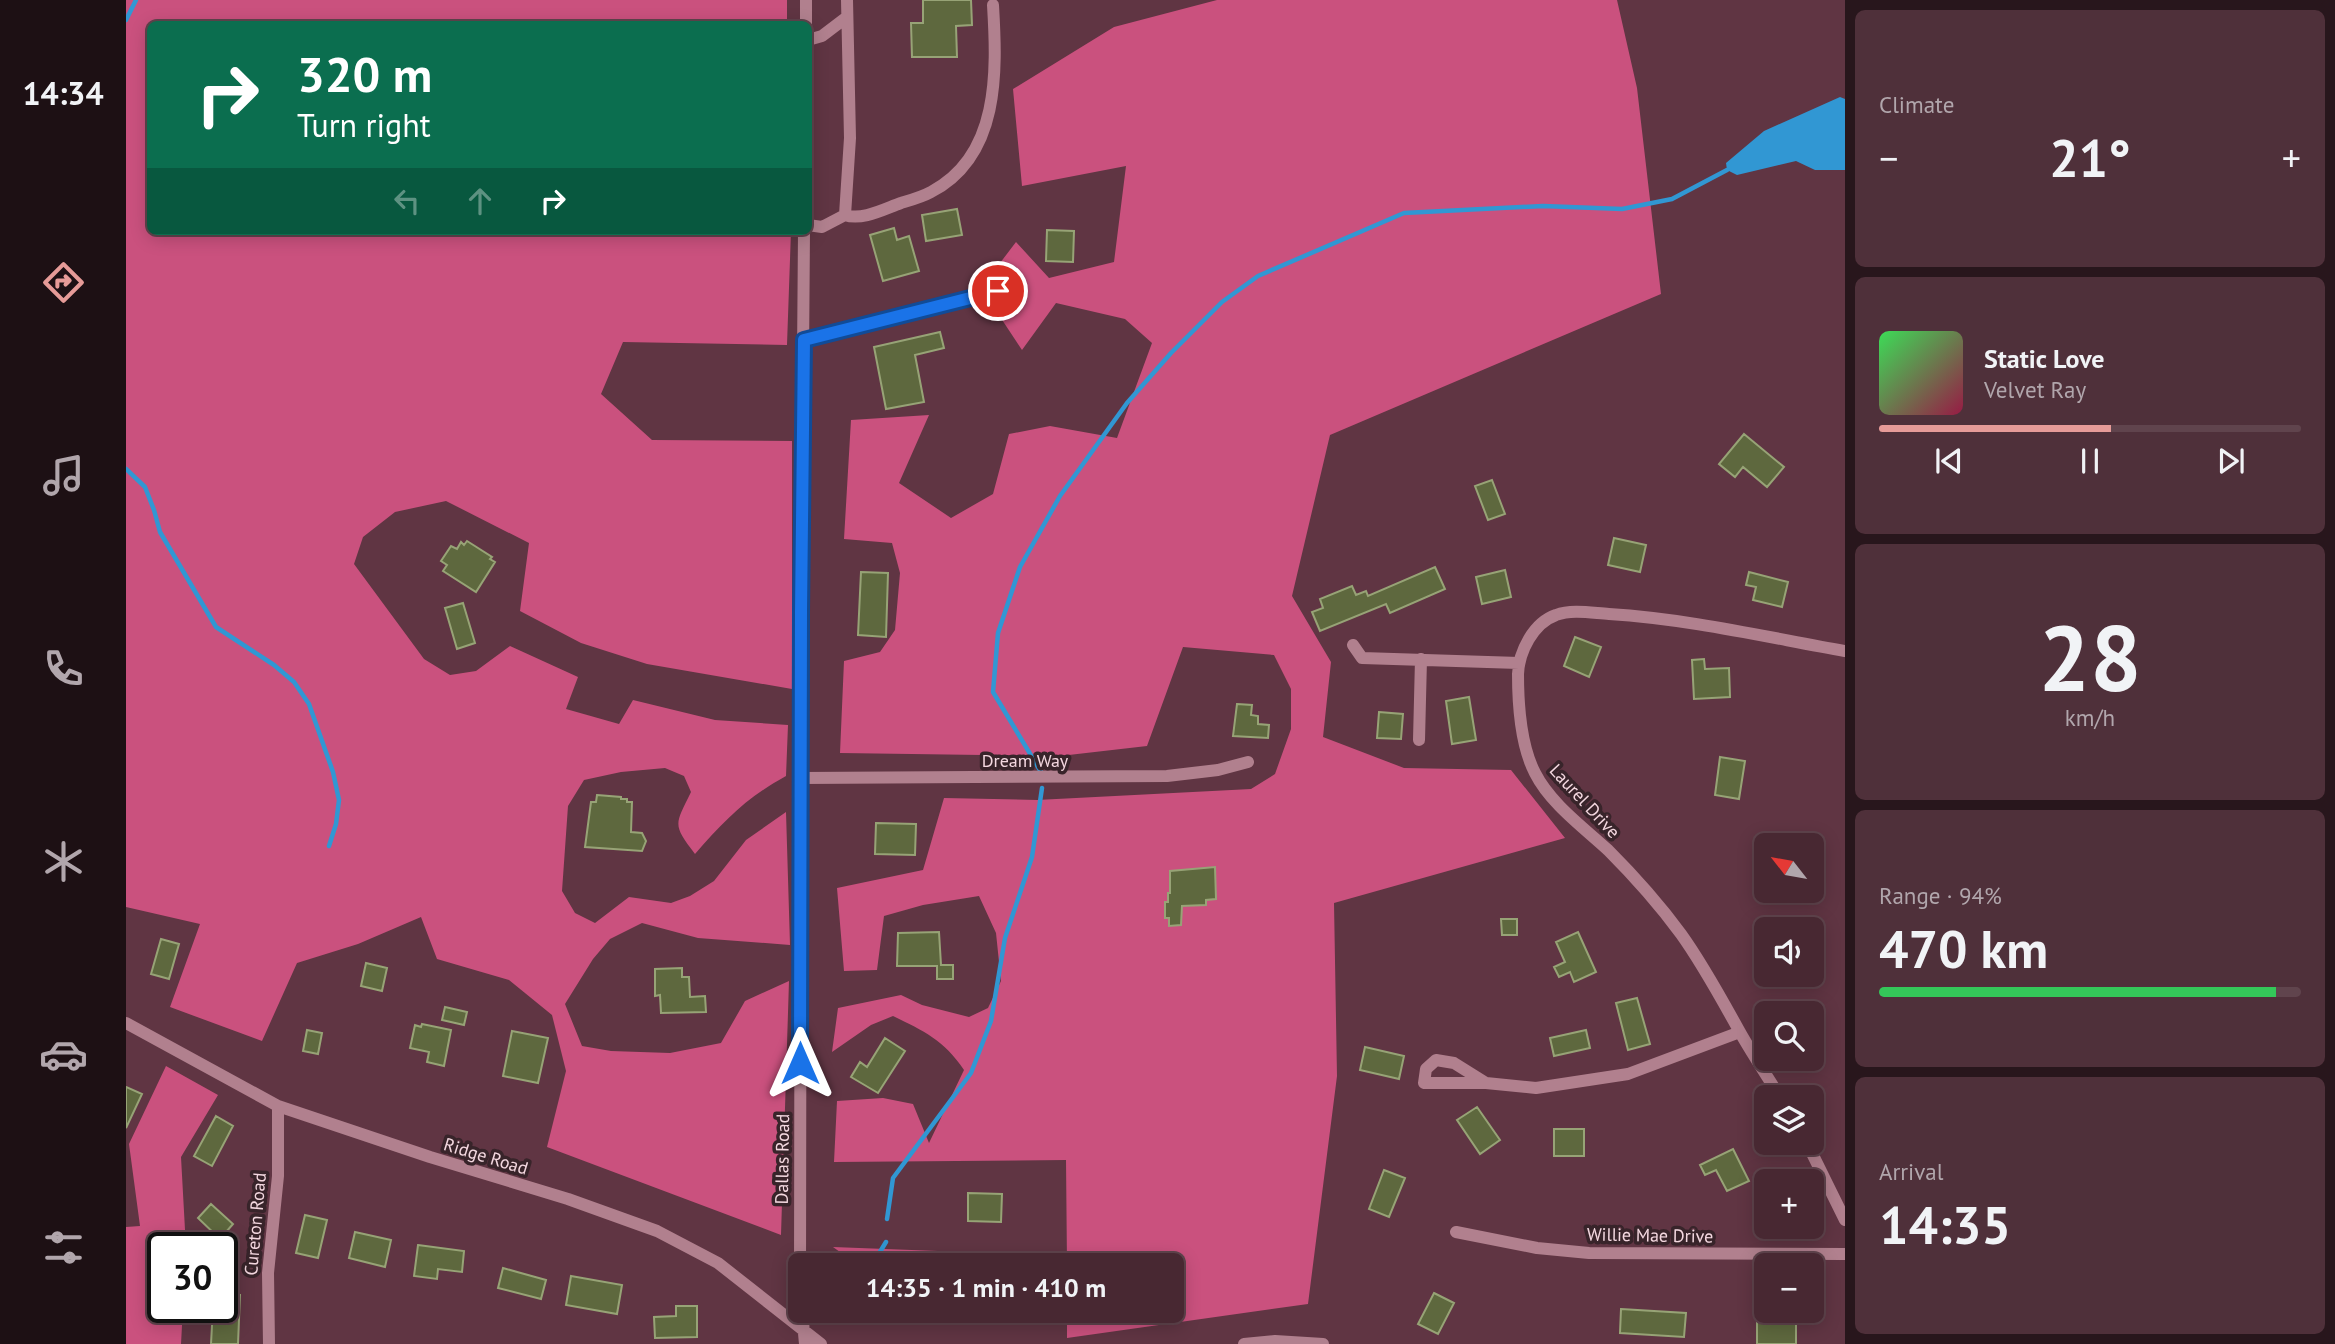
<!DOCTYPE html>
<meta charset="utf-8">
<style>
:root{--surface:#482832;--page:#4f303a;--text:#f1f3f6;--muted:#b1a6ac;--line:#60444d;--accent:#e69b98}
body{margin:0;font-family:"PT Sans",sans-serif;background:var(--page);color:var(--text);height:100vh;display:flex;flex-direction:column;font-size:26px;white-space:nowrap}
*{box-sizing:border-box;margin:0}
p{font-size:23px;color:var(--muted)}
.icon{flex:none;width:38px;height:38px;fill:none;stroke:currentColor;stroke-width:2;stroke-linecap:round;stroke-linejoin:round}
.map{position:relative;flex:1;overflow:hidden}
.drawer{display:flex;flex-direction:column;gap:10px;padding:10px;background:#28161c;width:490px}
.drawer>*{flex:none}
.hud{position:absolute;left:21px;top:21px;width:665px;height:214px;border-radius:10px;box-shadow:0 4px 18px #0003,0 0 0 2px var(--line);background:#0b6e4f;color:#fff;overflow:hidden}
.needle{width:46px;rotate:301deg}
.controls{position:absolute;left:1628px;top:833px;display:grid;gap:14px}
.controls a{display:grid;place-items:center;width:70px;height:70px;border-radius:10px;background:var(--surface);box-shadow:0 4px 18px #0003,0 0 0 2px var(--line);font-size:35px}
.speed{position:absolute;left:21px;top:1232px;display:flex;gap:14px;font-size:35px;font-weight:700;text-align:center}
.speed>*{display:grid;place-content:center;width:91px;height:91px;border-radius:50%;background:var(--surface);box-shadow:0 4px 18px #0003,0 0 0 2px var(--line);line-height:1}
.speed .limit{border:4px solid #111;border-radius:10px;background:#fff;color:#111}
.pin{position:absolute;display:grid;place-items:center;width:60px;height:60px;color:#fff;margin:-30px;border:4px solid #fff;border-radius:50%;box-shadow:0 2px 7px #0007}
.me{position:absolute;width:77px;margin:-38px;rotate:0deg;stroke-linejoin:round;filter:drop-shadow(0 0 5px #0008)}
.turn{display:flex;align-items:center;gap:24px;height:147px;padding:0 35px;font-size:32px}
.turn .icon{width:91px;height:91px;stroke-width:2.5}
.turn b{display:block;font-size:49px;line-height:60px}
.lanes{display:flex;align-items:center;height:66px;padding:0 35px;background:#0003;justify-content:center;gap:35px;direction:ltr}
.lanes .off{opacity:.35}
.big{font-size:52px;font-weight:600;line-height:1.1}
.drawer .tile{flex:1;display:flex;flex-direction:column;justify-content:center;gap:10px;min-width:0;padding:0 24px;border-radius:10px;background:var(--page)}
.drawer .dial{align-items:center;gap:0}
.dial b{font-size:91px;line-height:1}
.song{display:flex;align-items:center;gap:21px}
.cover{width:84px;height:84px;border-radius:10px;background:linear-gradient(135deg,hsl(130 70% 55%),hsl(340 70% 35%))}
.played{height:7px;border-radius:4px;background:linear-gradient(90deg,var(--accent) 55%,var(--line) 55%)}
.keys{display:flex;justify-content:space-around;direction:ltr}
.heat{display:flex;justify-content:space-between;align-items:center;font-size:38px;direction:ltr}
.charge{height:10px;border-radius:5px;background:linear-gradient(90deg,#34c759 94%,var(--line) 0)}
.trip{position:absolute;left:662px;top:1253px;width:396px;height:70px;border-radius:10px;background:var(--surface);box-shadow:0 4px 18px #0003,0 0 0 2px var(--line);font-weight:600;line-height:70px;text-align:center}
main{display:flex;flex:1;min-height:0}
.tab-bar{display:flex;flex-direction:column;width:126px;justify-content:space-around;align-items:center;background:#1d1014;color:var(--muted)}
.tab-bar .icon{width:49px;height:49px}
.tab-bar .selected{color:var(--accent)}
.tab-bar b{font-size:32px;color:var(--text)}
.map>svg:first-child{display:block}
.forest{fill:#ca517e}
.water{fill:#3197d3}
.lines{fill:none;stroke-linecap:round;stroke-linejoin:round}
.stream{stroke:#3197d3;stroke-width:4.5}
.building{fill:#5e683e;stroke:#97a376;stroke-width:2}
.minor{stroke:#b1808e;stroke-width:12}
.route-casing{stroke:#114b97;stroke-width:18}
.route{stroke:#1a73e8;stroke-width:12}
.labels{text-anchor:middle;dominant-baseline:central;stroke-width:7;stroke-linejoin:round;paint-order:stroke}
.street-label{font-size:18px;fill:#f4d8e0;stroke:#38242a}
</style>
<main>
<nav class="tab-bar">
<b>14:34</b>
<svg class="icon selected" aria-label="directions" viewBox="0 0 24 24"><path d="M12 3l9 9-9 9-9-9zM9 14v-3h6M13 9l2 2-2 2"/></svg>
<svg class="icon" aria-label="music" viewBox="0 0 24 24"><path d="M9 18V5l10-2v13"/><circle cx="6" cy="18" r="3"/><circle cx="16" cy="16" r="3"/></svg>
<svg class="icon" aria-label="phone" viewBox="0 0 24 24"><path d="M5 4h4l2 5-3 2q2 4 5 5l2-3 5 2v4C11 20 4 13 5 4z"/></svg>
<svg class="icon" aria-label="climate" viewBox="0 0 24 24"><path d="M12 3v18M4 7l16 10M4 17L20 7"/></svg>
<svg class="icon" aria-label="car" viewBox="0 0 24 24"><path d="M5 17H2v-5l4-1 3-4h7l3 4 3 1v5h-3M9 17h6M6 11h13"/><circle cx="7" cy="17" r="2"/><circle cx="17" cy="17" r="2"/></svg>
<svg class="icon" aria-label="filters" viewBox="0 0 24 24"><path d="M4 7h16M4 17h16"/><circle cx="9" cy="7" r="2"/><circle cx="15" cy="17" r="2"/></svg>
</nav>
<div class="map">
<svg width="1719" height="1344" viewBox="0 0 1719 1344">
<rect width="100%" height="100%" fill="#603543"/>
<path class="forest" d="M0,0H661V24H24V231H665L661,345L497,342L475,394L526,440L666,441V689L521,664L455,643L394,611L403,543L320,501L269,512L237,537L228,564L298,659L324,675L350,671L384,646L452,677L440,709L493,724L507,700L589,720L662,725L660,776C620,798 599,820 569,854C546,824 549,825 565,792L558,776L539,768L495,772L458,780L442,806L436,891L449,913L469,923L503,897L545,903L564,896L588,881L620,840L660,812L664,945L572,938L516,923L484,939L467,959L439,1004L456,1046L485,1051L544,1053L595,1043L619,1001L663,981L655,1235L421,1147L440,1071L426,1015L383,980L311,959L295,917L232,944L171,963L136,1041L44,1007L74,924L0,907Z
M1091,0H1491L1511,88L1535,294L1204,435L1166,596L1205,662L1197,737L1278,768L1385,770L1439,838L1208,903L1211,1076L1182,1304L941,1338V1311H1045V1265H941L940,1160L708,1162L711,1101L757,1098L787,1104L803,1143L838,1070C818,1040 798,1031 767,1016L745,1025L706,1052L712,1008L775,995L796,1005L843,1017L862,1008L875,981L870,933L853,896L797,905L758,916L751,970L718,971L711,888L797,870L818,798L911,800L1125,789L1149,774L1165,729V689L1148,655L1057,647L1021,746L934,756L714,753L718,661L754,652L769,630L774,573L766,543L718,539L725,420L803,415L773,483L825,518L867,494L883,434L924,426L991,438L1026,343L999,319L930,303L896,350L855,288L890,242L923,278L988,262L1000,166L896,186L887,89L988,27Z
M40,1066L92,1095L55,1157L60,1248H37V1307H57L55,1344H0V1227L14,1226L3,1144Z
M707,1247L812,1251V1265H739L725,1260Z"/>
<path class="water" d="M1714,97L1719,99V170H1689L1670,161L1611,175L1601,170L1600,163L1638,131Z"/>
<g class="lines">
<path class="stream" d="M0,20L10,0
M0,469L19,487L28,510L34,532L90,627L148,665L168,682L183,704L207,772L213,800L210,824L203,846
M915,772L867,692L872,633L894,567L934,496L1001,403L1045,353L1096,302L1132,276L1278,213L1417,206L1496,209L1546,199L1601,170
M761,1219L767,1178L845,1073L865,1021L879,938L906,857L916,788
M746,1265L760,1242"/>
</g>
<path class="building" d="M797,0H845L846,25L830,26L831,57H786L785,23H797Z
M831,209L836,235L800,241L796,215Z
M768,228L771,240L783,236L793,271L757,281L744,235Z
M921,230L948,231L947,262L920,261Z
M814,332L818,348L789,355L798,402L760,409L748,347Z
M1618,434L1658,467L1641,487L1617,467L1609,477L1593,464Z
M1366,480L1379,514L1362,520L1349,486Z
M1488,538L1520,545L1514,572L1482,565Z
M341,541L366,557L364,559L369,562L350,592L317,571L321,565L315,561L325,546L331,549L335,542L338,545Z
M1309,567L1319,589L1264,613L1260,604L1194,631L1186,612L1197,608L1194,599L1226,586L1230,595L1240,591L1242,596Z
M1379,570L1385,597L1356,604L1350,577Z
M735,572L762,573L760,637L732,635Z
M1623,572L1662,582L1656,607L1627,600L1630,587L1620,585Z
M337,603L349,643L331,649L319,608Z
M1449,637L1475,647L1463,677L1438,666Z
M1578,659L1579,669L1603,668L1604,697L1568,699L1566,660Z
M1343,697L1350,740L1326,744L1320,701Z
M1111,704L1126,705L1125,715L1132,716V724L1143,725L1142,738L1107,736Z
M1253,712L1277,714L1275,739L1251,738Z
M1594,757L1619,761L1613,799L1589,795Z
M471,795L495,797V799H501V802H506L505,832L516,833L520,841L516,851L459,847L465,802H470Z
M750,823L790,824L789,855L749,854Z
M1089,867L1090,899L1080,900V905L1056,906L1055,925L1043,926V918H1039V902H1042V893H1044V871Z
M1375,919H1391V935H1376Z
M813,932L815,965H827V979H811V966H771L772,933Z
M1452,932L1470,972L1448,982L1444,972L1433,977L1428,967L1439,962L1430,942Z
M35,939L53,944L43,979L25,974Z
M240,963L261,968L256,991L235,986Z
M556,968V977H563L564,997L579,996L580,1012L535,1013L534,995L529,996V969Z
M1511,998L1524,1044L1502,1050L1490,1003Z
M319,1007L341,1012L338,1025L316,1020Z
M296,1024L325,1030L318,1066L301,1062L303,1052L284,1048L289,1025L295,1027Z
M181,1030L196,1033L192,1054L177,1051Z
M1460,1030L1464,1048L1428,1056L1424,1038Z
M386,1031L422,1038L412,1083L377,1076Z
M759,1038L779,1051L752,1093L725,1077L734,1062L741,1067Z
M1239,1047L1278,1056L1273,1079L1234,1070Z
M0,1087L16,1094L0,1128Z
M1351,1107L1374,1140L1354,1154L1331,1120Z
M90,1116L107,1126L86,1166L68,1156Z
M1428,1129H1458V1156H1428Z
M1607,1149L1623,1181L1601,1191L1590,1170L1579,1175L1574,1165Z
M1258,1170L1279,1178L1263,1217L1243,1209Z
M842,1193L876,1194L875,1222L842,1221Z
M85,1204L107,1224L94,1239L72,1218Z
M179,1215L201,1220L192,1258L170,1253Z
M229,1232L265,1240L259,1267L223,1258Z
M292,1245L338,1251L336,1272L312,1269L311,1279L288,1276Z
M377,1268L420,1280L415,1299L372,1288Z
M445,1276L496,1285L491,1314L440,1305Z
M1308,1293L1328,1303L1312,1334L1292,1324Z
M96,1294L114,1295L112,1344H85L87,1307H96Z
M550,1306H571V1337L529,1338L528,1317L550,1316Z
M1495,1309L1560,1313L1558,1337L1494,1333Z
M1631,1320L1670,1321V1344H1631Z"/>
<g class="lines">
<path class="minor" d="M680,0V24
M682,40L696,36L721,17
M719,215C736,221 758,209 775,203C785,200 796,197 805,192C874,156 871,72 867,5
M682,225L696,227L719,215L724,138L721,0
M678,340L872,291
M1227,645L1236,658L1393,663
M1293,740L1295,659
M675,778L1041,776L1092,770L1122,762
M0,1023L152,1106L304,1157L442,1199L531,1231L592,1263L695,1344
M1360,1083L1328,1063L1310,1060L1300,1069L1298,1083H1360L1410,1088L1502,1074L1614,1032
M1654,1097C1641,1076 1627,1055 1615,1034C1596,1000 1578,966 1555,934C1533,904 1508,876 1482,850C1457,827 1424,803 1409,773C1395,746 1392,705 1392,674C1393,652 1407,623 1430,615C1446,609 1466,613 1483,614C1563,619 1640,637 1719,651
M1681,1143L1719,1220
M1330,1232L1411,1248L1463,1253L1719,1254
M674,1290L675,612L678,231
M676,1311L679,1344
M143,1344L142,1273L152,1176V1106
M1118,1344L1149,1341L1197,1344"/>
</g>
<g class="lines">
<g class="route-casing">
<path id="route" d="M674,1063L675,612L678,340L872,291"/>
</g>
<use href="#route" class="route"/>
</g>
<g class="labels">
<g class="street-label">
<text x="899" y="760">Dream Way</text>
<text transform="translate(1459 801) rotate(47)">Laurel Drive</text>
<text transform="translate(360 1156) rotate(17)">Ridge Road</text>
<text transform="translate(656 1159) rotate(-89)">Dallas Road</text>
<text transform="translate(129 1224) rotate(-85)">Cureton Road</text>
<text transform="translate(1524 1235) rotate(1)">Willie Mae Drive</text>
</g>
</g>
</svg>
<div class="controls">
<a><svg class="needle" viewBox="-14 -14 28 28"><path d="M0-13l5 13h-10z" fill="#e53935"/><path d="M0 13l5-13h-10z" fill="#b1a6ac"/></svg></a>
<a><svg class="icon" aria-label="sound" viewBox="0 0 24 24"><path d="M4 9h4l5-4v14l-5-4H4zM17 9q2 3 0 6"/></svg></a>
<a><svg class="icon" aria-label="search" viewBox="0 0 24 24"><circle cx="10" cy="10" r="6"/><path d="M15 15l6 6"/></svg></a>
<a><svg class="icon" aria-label="layers" viewBox="0 0 24 24"><path d="M12 4l9 5-9 5-9-5zM3 14l9 5 9-5"/></svg></a>
<a>+</a>
<a>−</a>
</div>
<div class="speed"><div class="limit">30</div></div>
<div class="pin" style="left:872px;top:291px;background:#d93025"><svg class="icon" aria-label="arrive" viewBox="0 0 24 24"><path d="M6 21V4h12l-3 4 3 4H6"/></svg></div>
<svg class="me" style="left:674px;top:1063px" viewBox="-20 -20 40 40"><path d="M0-17L14 15 0 8-14 15z" fill="#1a73e8" stroke="#fff" stroke-width="4"/></svg>
<div class="trip">14:35 · 1 min · 410 m</div>
<div class="hud">
<div class="turn"><svg class="icon" aria-label="right" viewBox="0 0 24 24"><path d="M7 20v-9h11M14 6l5 5-5 5"/></svg><div><b>320 m</b>Turn right</div></div>
<div class="lanes"><svg class="icon off" aria-label="left" viewBox="0 0 24 24"><path d="M17 20v-9H6M10 6l-5 5 5 5"/></svg><svg class="icon off" aria-label="ahead" viewBox="0 0 24 24"><path d="M12 20V5M6 11l6-6 6 6"/></svg><svg class="icon" aria-label="right" viewBox="0 0 24 24"><path d="M7 20v-9h11M14 6l5 5-5 5"/></svg></div>
</div>
</div>
<section class="drawer">
<div class="tile"><p>Climate</p>
<div class="heat"><a>−</a><b class="big">21°</b><a>+</a></div>
</div>
<div class="tile">
<div class="song"><i class="cover"></i><div><b>Static Love</b><p>Velvet Ray</p></div></div>
<div class="played"></div>
<div class="keys"><svg class="icon" aria-label="previous" viewBox="0 0 24 24"><path d="M18 5L8 12l10 7zM5 5v14"/></svg><svg class="icon" aria-label="pause" viewBox="0 0 24 24"><path d="M8 5v14M16 5v14"/></svg><svg class="icon" aria-label="next" viewBox="0 0 24 24"><path d="M6 5l10 7-10 7zM19 5v14"/></svg></div>
</div>
<div class="tile dial"><b>28</b><p>km/h</p></div>
<div class="tile"><p>Range · 94%</p><b class="big">470 km</b><div class="charge"></div></div>
<div class="tile"><p>Arrival</p><b class="big">14:35</b></div>
</section>
</main>
